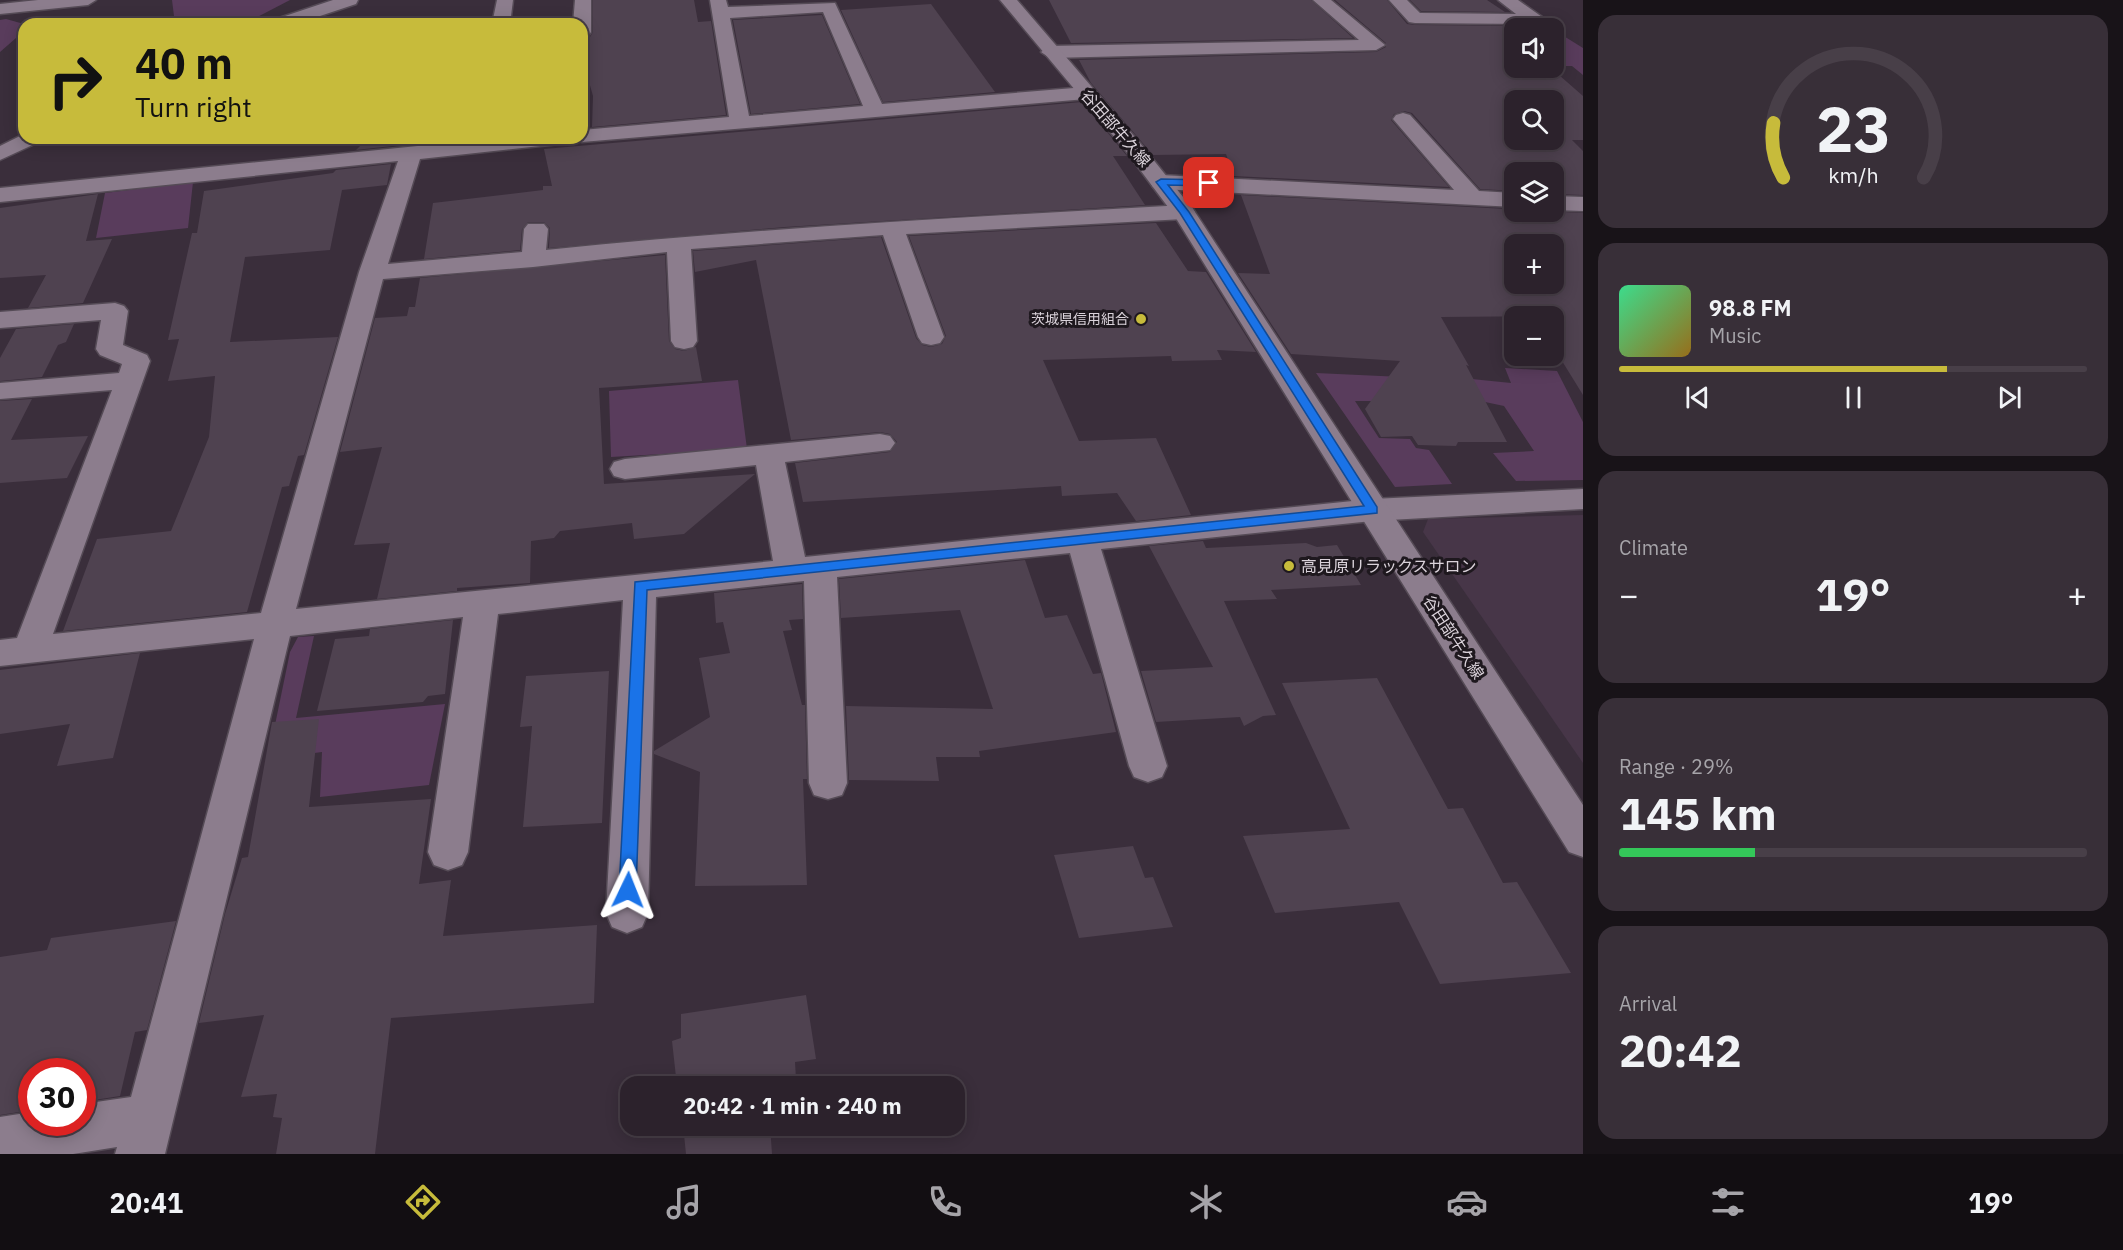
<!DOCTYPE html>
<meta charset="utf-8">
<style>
:root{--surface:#2c222c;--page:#382f38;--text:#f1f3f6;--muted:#a6a4a9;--line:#483f48;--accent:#c7bb3b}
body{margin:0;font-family:"IBM Plex Sans","Noto Sans JP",sans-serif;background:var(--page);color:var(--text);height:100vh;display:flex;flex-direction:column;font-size:22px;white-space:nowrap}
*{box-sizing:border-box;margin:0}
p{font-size:20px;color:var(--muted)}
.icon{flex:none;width:33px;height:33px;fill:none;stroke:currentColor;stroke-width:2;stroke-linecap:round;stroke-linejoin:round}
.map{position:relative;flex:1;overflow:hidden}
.sheet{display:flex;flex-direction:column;gap:15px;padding:15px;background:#181318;width:540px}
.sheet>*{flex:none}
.top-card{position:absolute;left:18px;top:18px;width:570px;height:126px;border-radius:18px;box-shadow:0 3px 15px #0003,0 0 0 2px var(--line);background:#c7bb3b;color:#111;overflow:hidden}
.buttons{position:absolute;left:1504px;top:18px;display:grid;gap:12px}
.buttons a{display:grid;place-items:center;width:60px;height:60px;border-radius:12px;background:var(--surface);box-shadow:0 3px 15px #0003,0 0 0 2px var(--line);font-size:30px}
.speed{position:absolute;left:18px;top:1058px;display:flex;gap:12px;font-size:30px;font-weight:700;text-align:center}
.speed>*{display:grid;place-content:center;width:78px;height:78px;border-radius:50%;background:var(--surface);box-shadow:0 3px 15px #0003,0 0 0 2px var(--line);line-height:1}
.speed .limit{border:9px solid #d22;background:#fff;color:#111}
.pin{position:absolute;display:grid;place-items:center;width:51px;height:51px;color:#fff;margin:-26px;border-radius:12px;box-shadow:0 3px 9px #0006}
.me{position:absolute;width:66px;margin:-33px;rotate:2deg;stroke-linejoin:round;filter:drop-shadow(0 0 4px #0008)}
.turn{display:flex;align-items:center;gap:21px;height:126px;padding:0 18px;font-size:27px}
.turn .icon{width:78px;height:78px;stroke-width:2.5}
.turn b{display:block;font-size:42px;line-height:51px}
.big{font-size:45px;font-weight:700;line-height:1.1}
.sheet .tile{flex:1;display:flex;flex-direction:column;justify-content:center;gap:9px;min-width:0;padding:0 21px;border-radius:18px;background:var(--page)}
.sheet .dial{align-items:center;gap:0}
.dial svg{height:156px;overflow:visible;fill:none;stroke:var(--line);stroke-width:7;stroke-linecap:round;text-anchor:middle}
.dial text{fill:var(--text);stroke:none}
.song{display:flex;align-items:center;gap:18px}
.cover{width:72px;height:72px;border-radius:9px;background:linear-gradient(135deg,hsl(150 70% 55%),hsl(40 70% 35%))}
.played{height:6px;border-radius:3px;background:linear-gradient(90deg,var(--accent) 70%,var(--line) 70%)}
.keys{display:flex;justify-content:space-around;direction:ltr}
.heat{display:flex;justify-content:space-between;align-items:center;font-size:33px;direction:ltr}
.charge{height:9px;border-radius:4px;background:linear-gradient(90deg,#34c759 29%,var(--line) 0)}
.trip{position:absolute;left:620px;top:1076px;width:345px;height:60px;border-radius:18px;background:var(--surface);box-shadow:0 3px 15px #0003,0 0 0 2px var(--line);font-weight:700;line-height:60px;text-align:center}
.tab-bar{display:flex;height:96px;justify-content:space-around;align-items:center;background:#120e12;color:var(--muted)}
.tab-bar .icon{width:42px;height:42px}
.tab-bar .current{color:var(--accent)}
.tab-bar b{font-size:27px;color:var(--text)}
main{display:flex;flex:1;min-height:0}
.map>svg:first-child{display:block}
.built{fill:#473648}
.green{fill:#593c5c}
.building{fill:#4f4250;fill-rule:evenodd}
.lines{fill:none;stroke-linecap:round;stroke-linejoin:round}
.minor-casing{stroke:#554b56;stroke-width:3}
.tertiary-casing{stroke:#554b56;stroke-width:3}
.secondary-casing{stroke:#554b56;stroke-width:3}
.minor{fill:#8c7d8d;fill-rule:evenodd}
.tertiary{fill:#8c7d8d;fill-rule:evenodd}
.secondary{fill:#8c7d8d;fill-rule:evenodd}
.route{fill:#1a73e8;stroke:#114b97;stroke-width:1.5}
.poi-dot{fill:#c7bb3b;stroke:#1e181e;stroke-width:2}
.labels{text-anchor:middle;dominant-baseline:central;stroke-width:6;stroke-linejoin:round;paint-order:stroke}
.far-poi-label{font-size:14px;fill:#dad2da;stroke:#1e181e;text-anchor:end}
.street-label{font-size:16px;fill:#dad2da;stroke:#1e181e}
.poi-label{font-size:16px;fill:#dad2da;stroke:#1e181e;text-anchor:start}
</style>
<main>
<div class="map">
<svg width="1583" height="1154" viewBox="0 0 1583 1154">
<rect width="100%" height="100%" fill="#3a2e3b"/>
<path class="built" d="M1583,515V763L1423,532L1428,519Z"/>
<path class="green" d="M172,0H290L244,24H175Z
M6,19L24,24V31L0,52V20Z
M1554,30L1583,48V75L1572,66H1554V60L1566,58L1554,51V46H1560L1554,42Z
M193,182L188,228L96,238L105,193Z
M1505,368L1557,371L1583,422V480L1516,481L1493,453L1534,451L1504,406L1471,399L1452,377L1511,383Z
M1316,373L1445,379L1405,401H1355L1379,438L1410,439L1416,448L1429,450L1452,484L1395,487Z
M738,380L747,449L611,457L609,391Z
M314,636L296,718L445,704L429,785L320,797L322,752L268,759L290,652L298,637Z"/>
<path class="building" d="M593,0H694L698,22L711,21L726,115L592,127L593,96L582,57V39L590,37L593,32Z
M1049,0H1311L1353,38L1071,43Z
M1335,0H1387L1407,24L1415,25L1528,26L1532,28H1515V68H1551L1583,96V140H1572L1583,151V195L1554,194V172H1515V191L1480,189L1412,113L1404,111L1394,114L1391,120L1449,187L1234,176L1226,154L1153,155L1091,83L1079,60L1376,52L1386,47V43ZM1515,100H1554V140H1515Z
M1410,0H1487L1505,12L1421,11Z
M931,4L995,92L883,102L841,10Z
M822,15L860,104L751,114L733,20Z
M1082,102L1127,156H1113L1145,205L785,227L549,248L550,228L544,222H528L522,229L520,250L424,259L433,203L543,190V186H552L544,149Z
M368,138H393L392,146L356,150Z
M391,164L387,185L342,190L330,250L245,257L230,342L338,337L304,455L298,456L289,486L282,487L247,612L63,631L97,539L171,531L209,437L215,376L168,381L179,339L168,340L192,233H197L204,191L333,173L336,170Z
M98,194L86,241L112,239L83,303L28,308L46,275L0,278V208Z
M1241,195L1583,213V395L1554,348V316L1441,317L1469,366L1466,365L1507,442H1458L1456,446L1418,445L1412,436L1381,437L1365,409L1400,361L1291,354L1238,273L1270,274ZM1515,244H1554V284H1515Z
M1156,223L1188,271L1206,272L1256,352L1217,350L1222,360L1172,361L1171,356L1043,360L1079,441L1156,438L1191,515L1136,521L1117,493L1062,496L1061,486L803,502L795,463L890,452L897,442L890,434L880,432L791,440L756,260L695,272L693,251L881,237L916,338L922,345L931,347L942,344L946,336L909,236Z
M665,255L669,341L675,349L684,351L696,347L702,381L599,388L604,484L755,474L684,534L634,539L632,523L560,531L554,538L531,541L530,583L457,588V591L377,599L390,543L354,545L382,447L340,452L375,318L407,316L409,307H415L420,278Z
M74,324L66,342L58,345L42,377L0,381V358L16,329Z
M32,399L11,440L88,436L67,478L0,483V401Z
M1203,541L1206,548L1306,543L1317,547L1337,545L1361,585L1271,590L1277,599L1224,601L1276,715L1263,716L1244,726L1240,717L1156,722L1141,671L1213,667L1149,546Z
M1025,560L1045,618L1067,615L1093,674L1101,673L1116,732L979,751L980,757H936L939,781L849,780L846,706L993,709L960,610L841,618L839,579Z
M802,584L803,619L789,620L792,630L783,631L802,705H805L807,779H803L807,885L695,886L700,772L654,754V751L710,717L699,658L730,653L723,622L716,623L714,593Z
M453,620L445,694L428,696L423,702L317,711L335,639L369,636L370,629Z
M140,653L113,758L57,766L70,724L0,734V670Z
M609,671L602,823L523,827L532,726L520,727L526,676Z
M1377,678L1448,809L1463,808L1503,883L1517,882L1571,973L1440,984L1399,902L1275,913L1243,836L1350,829L1282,683Z
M319,719L309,807L431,799L419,884L451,880L443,936L597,925L594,1003L391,1018L375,1154H276L282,1118L273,1117L277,1094L241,1097L264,1015L199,1023L225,914L242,858L248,857L272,722Z
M1133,846L1145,878L1153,877L1173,927L1079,938L1054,855Z
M176,921L147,1030L135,1032L120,1096L82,1102V1071H32V1110L0,1115V957L47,950L51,938Z
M806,995L816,1059L795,1062L796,1079L767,1083L768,1086H677L672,1041L681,1038V1014Z
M683,1125H770L772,1154H686Z"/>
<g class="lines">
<g class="minor-casing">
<path id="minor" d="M38,0H96L88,5L0,14V4Z
M333,0H358L356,4L296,24H270L273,20Z
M497,0H513L510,24H492Z
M575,0H591V32L588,36L582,37V24H573Z
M710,0H726L728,7L835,3L882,104L1086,87L1096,93L1086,99L582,142L575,140L573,138H582V130L729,117ZM823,12L863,106L749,116L730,18Z
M1313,0H1331L1385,45L1376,50L1050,58L1041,52L1050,46L1359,40Z
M1389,0H1407L1420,13L1516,14L1498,0H1518L1545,19L1536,24L1415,23L1409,22Z
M1403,113L1410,115L1479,191L1515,193V207L1161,189L1153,187L1150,182L1153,177L1161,175L1454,190L1393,119L1396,115Z
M497,138H569L566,142L559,144L420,159L388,264L522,252L524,229L528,224H544L548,229L546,250C758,228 971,217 1184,205L1192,207L1195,212L1192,217L1184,219L906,234L944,337L940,343L931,345L922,343L918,337L883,235L691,249L697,341L693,347L684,349L675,347L671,341L667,252L533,267L383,279L296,609L773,561L756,465L625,479L614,476L610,469L614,462L625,459L880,434L890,436L895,443L890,450L785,462L805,557L1372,499L1583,489V509L1372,521L1101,549L1167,766L1162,777L1148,782L1134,777L1129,766L1070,553L837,577L847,783L842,795L828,799L814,795L809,783L804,581L656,597L648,913L642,927L627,933L612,927L606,913L623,600L498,614L468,852L462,865L448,870L434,865L428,852L463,617L290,636L165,1154H115L117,1147L73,1154H0V1117L32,1112V1122H82V1104L131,1097L254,639L0,666V640L17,638L112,390L0,399V383L119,373L122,364L100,355L96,349L101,320L0,328V312L115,303L124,306L128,311L123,345L147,355L150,361L53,634L261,613L359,272L398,161L0,202V188Z
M1554,196L1583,197V211L1554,210Z"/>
</g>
<g class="tertiary-casing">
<path id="tertiary" d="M24,134V138H42L39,142L0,160V146Z"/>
</g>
<g class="secondary-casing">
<path id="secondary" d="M1000,0H1017L1140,143L1195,212L1583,805V857L1569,852L1174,215L1126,151Z"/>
</g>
<use href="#minor" class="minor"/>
<use href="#tertiary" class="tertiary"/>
<use href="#secondary" class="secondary"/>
</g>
<path class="route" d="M1161,179L1209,180L1213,183L1209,186L1168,185L1189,212L1377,507V513L647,590L636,890L634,895L628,897L622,895L619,890L635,582L1364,506L1180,213L1156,182Z"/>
<g class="poi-dot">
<circle cx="1141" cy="319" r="6"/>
<circle cx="1289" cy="566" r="6"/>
</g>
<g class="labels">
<g class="far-poi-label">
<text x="1129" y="319">茨城県信用組合</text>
</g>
<g class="street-label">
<text transform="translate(1116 128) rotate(49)">谷田部牛久線</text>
<text transform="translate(1454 637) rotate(57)">谷田部牛久線</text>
</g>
<g class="poi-label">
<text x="1301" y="566">高見原リラックスサロン</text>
</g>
</g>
</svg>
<div class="buttons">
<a><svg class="icon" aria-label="sound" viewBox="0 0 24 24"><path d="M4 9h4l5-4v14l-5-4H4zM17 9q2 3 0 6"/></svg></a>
<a><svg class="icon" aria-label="search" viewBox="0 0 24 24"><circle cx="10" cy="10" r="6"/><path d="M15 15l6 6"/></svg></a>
<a><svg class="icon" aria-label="layers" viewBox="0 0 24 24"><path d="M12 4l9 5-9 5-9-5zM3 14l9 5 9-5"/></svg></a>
<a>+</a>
<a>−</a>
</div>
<div class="speed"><div class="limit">30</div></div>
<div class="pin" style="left:1209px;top:183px;background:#d93025"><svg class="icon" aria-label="arrive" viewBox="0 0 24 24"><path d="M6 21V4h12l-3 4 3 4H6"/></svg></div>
<svg class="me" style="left:628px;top:890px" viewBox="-20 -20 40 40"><path d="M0-17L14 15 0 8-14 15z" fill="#1a73e8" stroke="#fff" stroke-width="4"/></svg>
<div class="trip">20:42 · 1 min · 240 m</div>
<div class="top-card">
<div class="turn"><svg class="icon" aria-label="right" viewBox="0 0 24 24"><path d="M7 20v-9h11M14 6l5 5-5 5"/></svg><div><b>40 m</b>Turn right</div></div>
</div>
</div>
<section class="sheet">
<div class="tile dial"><svg viewBox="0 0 100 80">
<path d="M14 69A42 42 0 1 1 86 69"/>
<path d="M14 69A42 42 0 0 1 9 41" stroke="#c7bb3b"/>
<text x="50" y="56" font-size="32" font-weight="700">23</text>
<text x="50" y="72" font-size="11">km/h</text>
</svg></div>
<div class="tile">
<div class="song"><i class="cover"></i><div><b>98.8 FM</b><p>Music</p></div></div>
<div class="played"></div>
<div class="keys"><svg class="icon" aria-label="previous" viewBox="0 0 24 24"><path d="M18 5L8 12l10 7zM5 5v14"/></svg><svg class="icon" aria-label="pause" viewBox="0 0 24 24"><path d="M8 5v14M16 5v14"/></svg><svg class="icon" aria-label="next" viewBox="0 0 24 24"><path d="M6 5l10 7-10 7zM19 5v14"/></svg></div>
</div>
<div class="tile"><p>Climate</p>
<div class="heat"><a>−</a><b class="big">19°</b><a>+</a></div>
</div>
<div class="tile"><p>Range · 29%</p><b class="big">145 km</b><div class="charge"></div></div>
<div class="tile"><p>Arrival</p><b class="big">20:42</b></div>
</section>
</main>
<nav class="tab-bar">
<b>20:41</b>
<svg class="icon current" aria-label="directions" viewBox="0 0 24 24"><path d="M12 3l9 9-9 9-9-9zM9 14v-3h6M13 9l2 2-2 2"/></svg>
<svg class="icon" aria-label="music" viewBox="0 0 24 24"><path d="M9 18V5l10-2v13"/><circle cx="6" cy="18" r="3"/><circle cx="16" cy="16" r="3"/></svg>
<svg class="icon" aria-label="phone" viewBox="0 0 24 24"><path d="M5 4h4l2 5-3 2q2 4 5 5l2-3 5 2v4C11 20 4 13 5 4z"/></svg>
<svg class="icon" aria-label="climate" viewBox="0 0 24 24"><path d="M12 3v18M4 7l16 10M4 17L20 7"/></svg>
<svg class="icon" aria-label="car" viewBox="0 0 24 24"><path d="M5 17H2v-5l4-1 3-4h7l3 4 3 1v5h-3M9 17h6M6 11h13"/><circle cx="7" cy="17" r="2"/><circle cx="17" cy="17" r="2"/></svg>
<svg class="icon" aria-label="filters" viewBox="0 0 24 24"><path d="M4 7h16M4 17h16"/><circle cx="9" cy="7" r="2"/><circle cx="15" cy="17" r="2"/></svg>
<b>19°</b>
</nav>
